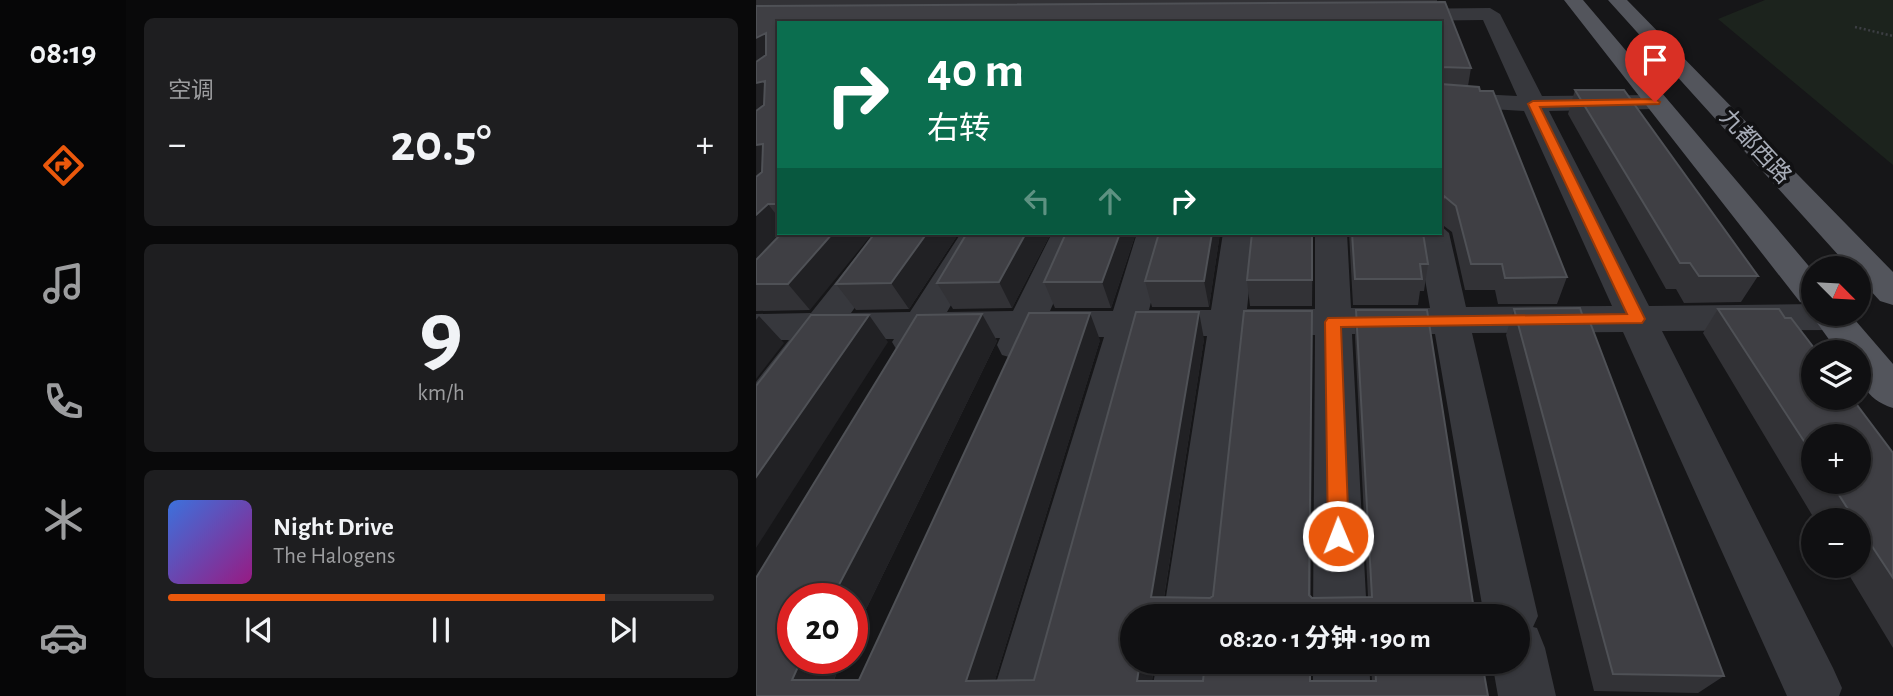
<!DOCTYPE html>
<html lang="zh">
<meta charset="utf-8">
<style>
:root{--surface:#101012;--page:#1e1e20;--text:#f1f3f6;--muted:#9c9d9f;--line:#303032;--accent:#ea580c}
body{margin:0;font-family:"Alegreya Sans","Noto Sans SC",sans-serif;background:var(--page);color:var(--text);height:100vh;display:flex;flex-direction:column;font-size:26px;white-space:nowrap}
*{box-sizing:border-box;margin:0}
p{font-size:23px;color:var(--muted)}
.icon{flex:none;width:38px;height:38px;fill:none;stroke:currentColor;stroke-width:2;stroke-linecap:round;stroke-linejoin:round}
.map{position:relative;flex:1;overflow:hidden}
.drawer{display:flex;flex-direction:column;gap:18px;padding:18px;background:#09090a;width:630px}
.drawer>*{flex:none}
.banner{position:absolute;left:21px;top:21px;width:665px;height:214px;border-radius:0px;box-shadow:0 2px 5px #0004,0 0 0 2px var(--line);background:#0b6e4f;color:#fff;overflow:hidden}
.needle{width:46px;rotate:114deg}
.fabs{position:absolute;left:1045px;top:256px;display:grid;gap:14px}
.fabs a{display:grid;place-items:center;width:70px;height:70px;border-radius:50%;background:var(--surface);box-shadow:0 2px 5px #0004,0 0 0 2px var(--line);font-size:35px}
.speed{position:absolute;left:21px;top:583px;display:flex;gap:14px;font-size:35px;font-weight:700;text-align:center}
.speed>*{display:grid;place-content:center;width:91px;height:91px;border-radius:50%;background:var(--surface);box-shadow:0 2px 5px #0004,0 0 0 2px var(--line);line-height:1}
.speed .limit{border:10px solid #d22;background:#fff;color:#111}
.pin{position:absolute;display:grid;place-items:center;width:60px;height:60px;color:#fff;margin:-72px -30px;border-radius:50% 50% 50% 0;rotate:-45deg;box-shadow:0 0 7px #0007}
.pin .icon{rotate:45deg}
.me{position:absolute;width:77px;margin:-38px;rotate:359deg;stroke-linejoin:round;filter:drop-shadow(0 0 5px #0008)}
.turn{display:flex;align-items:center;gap:24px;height:147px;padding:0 35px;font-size:32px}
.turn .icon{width:91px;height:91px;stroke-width:2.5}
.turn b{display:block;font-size:49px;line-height:60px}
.lanes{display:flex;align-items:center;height:66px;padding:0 35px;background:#0003;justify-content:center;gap:35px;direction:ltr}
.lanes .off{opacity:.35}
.big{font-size:52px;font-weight:700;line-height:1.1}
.drawer .tile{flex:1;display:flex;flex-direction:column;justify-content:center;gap:10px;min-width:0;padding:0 24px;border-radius:10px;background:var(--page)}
.drawer .dial{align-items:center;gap:0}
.dial b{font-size:91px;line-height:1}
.song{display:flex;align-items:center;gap:21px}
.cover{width:84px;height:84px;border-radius:10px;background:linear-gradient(135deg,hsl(220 70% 55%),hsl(310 70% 35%))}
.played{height:7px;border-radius:4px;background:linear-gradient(90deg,var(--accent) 80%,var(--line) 80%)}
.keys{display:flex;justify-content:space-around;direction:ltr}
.heat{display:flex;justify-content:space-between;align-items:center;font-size:38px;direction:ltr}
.trip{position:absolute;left:364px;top:604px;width:410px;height:70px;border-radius:35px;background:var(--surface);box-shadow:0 2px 5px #0004,0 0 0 2px var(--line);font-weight:700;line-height:70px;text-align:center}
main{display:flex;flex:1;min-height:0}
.tabs{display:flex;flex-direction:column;width:126px;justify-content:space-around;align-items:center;background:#060607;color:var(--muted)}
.tabs .icon{width:49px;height:49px}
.tabs .on{color:var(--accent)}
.tabs b{font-size:32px;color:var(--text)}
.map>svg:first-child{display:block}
.green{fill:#1c231d}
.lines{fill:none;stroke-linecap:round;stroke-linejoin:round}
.path{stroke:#3d3f44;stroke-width:2.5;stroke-dasharray:2 2.5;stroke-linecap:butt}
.minor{fill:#37383d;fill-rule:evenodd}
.major{fill:#53555c;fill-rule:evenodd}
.wall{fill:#323236;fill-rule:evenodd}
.shaded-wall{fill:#212124}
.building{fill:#3f3f44;stroke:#4f5156;stroke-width:2}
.route{fill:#ea580c;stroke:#983908;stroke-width:2}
.labels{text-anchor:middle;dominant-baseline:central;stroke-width:7;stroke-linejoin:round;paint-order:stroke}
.far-street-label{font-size:23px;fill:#a8adb8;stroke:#111113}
</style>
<main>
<nav class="tabs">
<b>08:19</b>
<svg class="icon on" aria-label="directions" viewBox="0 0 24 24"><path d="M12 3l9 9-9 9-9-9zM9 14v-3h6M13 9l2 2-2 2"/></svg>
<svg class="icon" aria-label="music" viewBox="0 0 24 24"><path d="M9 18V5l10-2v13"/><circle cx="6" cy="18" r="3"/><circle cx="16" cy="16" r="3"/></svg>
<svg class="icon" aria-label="phone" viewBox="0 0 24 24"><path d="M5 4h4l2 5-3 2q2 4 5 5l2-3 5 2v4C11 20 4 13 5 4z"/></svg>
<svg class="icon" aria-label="climate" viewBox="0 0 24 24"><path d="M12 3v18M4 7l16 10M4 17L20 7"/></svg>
<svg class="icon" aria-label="car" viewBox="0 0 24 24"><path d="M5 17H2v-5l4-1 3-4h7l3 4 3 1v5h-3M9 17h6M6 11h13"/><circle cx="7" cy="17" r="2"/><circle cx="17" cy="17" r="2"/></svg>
</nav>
<section class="drawer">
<div class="tile"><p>空调</p>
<div class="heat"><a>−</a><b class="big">20.5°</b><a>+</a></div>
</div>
<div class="tile dial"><b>9</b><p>km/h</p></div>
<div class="tile">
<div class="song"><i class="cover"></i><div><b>Night Drive</b><p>The Halogens</p></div></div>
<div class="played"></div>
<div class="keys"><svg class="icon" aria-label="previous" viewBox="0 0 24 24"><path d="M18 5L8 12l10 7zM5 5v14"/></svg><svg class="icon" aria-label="pause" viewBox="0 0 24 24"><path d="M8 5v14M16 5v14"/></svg><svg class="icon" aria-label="next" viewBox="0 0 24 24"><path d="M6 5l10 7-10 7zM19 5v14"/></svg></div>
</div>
</section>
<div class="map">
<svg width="1137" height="696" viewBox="0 0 1137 696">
<rect width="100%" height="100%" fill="#161618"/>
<path class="green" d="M1009,0H1137V165L962,19Z"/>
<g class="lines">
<path class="path" d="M1099,27L1137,36"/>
<path class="minor" d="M734,8L744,14L786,96L899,95L908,97L911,102L908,107L899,109L793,111L893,306L1057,304V313H1092L1094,317L1089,326L1076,330L906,331L1077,668L1086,688L1083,696H1031L867,332L716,333L782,616L777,627L781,628L789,648L800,696H742L736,662H761V616H728L679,334H596L611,616H557L559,335H489L461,616H407L451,336H386L294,696H236L348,337H282L274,355L260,359L246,355L241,345L244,338L176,339L168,352L155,356L142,352L136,342L138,339H76L15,424L0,429V382L33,340H0V314L55,313L119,233H152L95,313L154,312L205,233H237L191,312L257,311L296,233H328L294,311H357L381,233H413L393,310H455L467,233H499L491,309H559V233H591L595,308H674L661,233H684V225L693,233L710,307L856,306L768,111L684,106V92L761,96L727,20L643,21L633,15L643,9Z
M401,662H457L453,696H395Z
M557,662H613L615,696H557Z"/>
<path class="major" d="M808,0H827L1057,271V306L1044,302Z
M852,0H871L1137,272V305L1124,301L1102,277V268H1094Z
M1057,308V313H1093L1137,364V408C1108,399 1102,379 1102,352H1082L1054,313Z"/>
</g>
<path class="wall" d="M0,0H681V2L715,68L712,86L811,277L801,304H742L739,290H709L696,232L684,223V23H23V233L54,310L0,311Z
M819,90L1002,276L985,302L928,303L920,289H910L812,114Z
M119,233H203L153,309L100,310L80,284Z
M211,233H295L256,308L197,309L181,283Z
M310,233H380L355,308H299L288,282Z
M403,233H464L453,307H396L389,281Z
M557,233L556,306H494L491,280Z
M593,233H667L672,264L668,291H664L662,305H597Z
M758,309L968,676L942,693L838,691L750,335Z
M962,309L1137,453V648L1087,565H1102V520H1059L947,333ZM1057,436L1102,481H1057Z
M600,310L719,616H376V662H399L396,681H447L555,662V681H616L615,662H726L732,696H0L226,314L241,341L96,638V598L37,658H87L78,680H103L344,340L239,680H278L448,339L408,598H454L457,596L556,338L555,597L556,598L612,597L599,337Z"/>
<path class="shaded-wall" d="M10,33L23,54L0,68V38Z
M9,81L23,102L0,118V83Z
M7,144L23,166L0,182V145Z
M12,204L23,218V233H30L0,261V215Z
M77,233H117L54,310L32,284Z
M171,233H203L153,309L135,283Z
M270,233H295L256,308L243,282Z
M364,233H380L355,308L346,282Z
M456,233H464L453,307L448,281Z
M556,311V338L554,616L553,595Z
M443,312L448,339L405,616L395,597Z
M334,313L344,340L234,696L210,681Z
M226,314L241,341L96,638V598H76Z
M113,315L132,342L0,548V477Z
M3,316L28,343L0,379V320Z
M46,658H87L71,696L36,680Z
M384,662H399L393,696L381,681Z"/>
<path class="building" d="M689,2L715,68L685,67V84L723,87L724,91H737L811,277L749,278L746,264H715L700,206L688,196L686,204H684V23H23V204H12L0,215V177L6,172L7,144L0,145V111L8,105L9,81L0,83V62L10,55V33L0,38V6Z
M819,90H868L1002,276H943L934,263H924Z
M26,233H77L32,284H0V260Z
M119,233H171L135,283L80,284Z
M211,233H270L243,282L181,283Z
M310,233H364L346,282H288Z
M403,233H456L448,281H389Z
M496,233H556V280H491Z
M596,233H667L672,264H664L666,279H599Z
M824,308L827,317H832L968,676L857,674L758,309Z
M962,309H1023L1029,318H1035L1061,352H1057V397H1095L1137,453V578L1102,525V520H1099L1074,481H1102V436H1057V455Z
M600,310H671L719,616H376V662H384L381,681H447L449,662H554V681H620L619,662H726L732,696H0V578L161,315L226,314L76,598H37V658H46L36,680H103L273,313H334L210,681L278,680L380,312H443L395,597L454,598L457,596L488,311H556L553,595L556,598L616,597Z
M55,315H113L0,477V386Z"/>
<path class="route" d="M899,99L904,102L903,104L784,107L889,319L886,323L585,327L593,536L590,543L582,545L575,543L572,536L569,322L572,318L871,314L772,104L777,101Z"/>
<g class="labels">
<g class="far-street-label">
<text transform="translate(999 147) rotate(47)">九都西路</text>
</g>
</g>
</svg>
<div class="fabs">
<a><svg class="needle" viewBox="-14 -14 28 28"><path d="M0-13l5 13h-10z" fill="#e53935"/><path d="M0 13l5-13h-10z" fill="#9c9d9f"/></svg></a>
<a><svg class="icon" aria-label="layers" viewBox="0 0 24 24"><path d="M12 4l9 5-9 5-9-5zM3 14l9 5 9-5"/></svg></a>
<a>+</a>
<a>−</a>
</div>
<div class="speed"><div class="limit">20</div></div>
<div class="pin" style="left:899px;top:102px;background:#d93025"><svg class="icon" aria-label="arrive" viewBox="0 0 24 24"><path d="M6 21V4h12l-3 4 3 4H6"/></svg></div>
<svg class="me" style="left:582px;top:536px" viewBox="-20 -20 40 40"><circle r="17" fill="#ea580c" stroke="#fff" stroke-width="3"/><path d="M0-11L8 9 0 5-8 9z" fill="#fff"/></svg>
<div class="trip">08:20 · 1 分钟 · 190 m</div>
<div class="banner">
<div class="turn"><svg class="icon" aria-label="right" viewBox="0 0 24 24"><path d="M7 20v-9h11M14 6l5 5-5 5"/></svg><div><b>40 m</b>右转</div></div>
<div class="lanes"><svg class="icon off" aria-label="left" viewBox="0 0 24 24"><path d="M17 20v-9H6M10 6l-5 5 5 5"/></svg><svg class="icon off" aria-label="ahead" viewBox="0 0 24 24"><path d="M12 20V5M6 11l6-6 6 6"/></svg><svg class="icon" aria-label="right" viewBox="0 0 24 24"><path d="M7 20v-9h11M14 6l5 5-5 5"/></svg></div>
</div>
</div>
</main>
